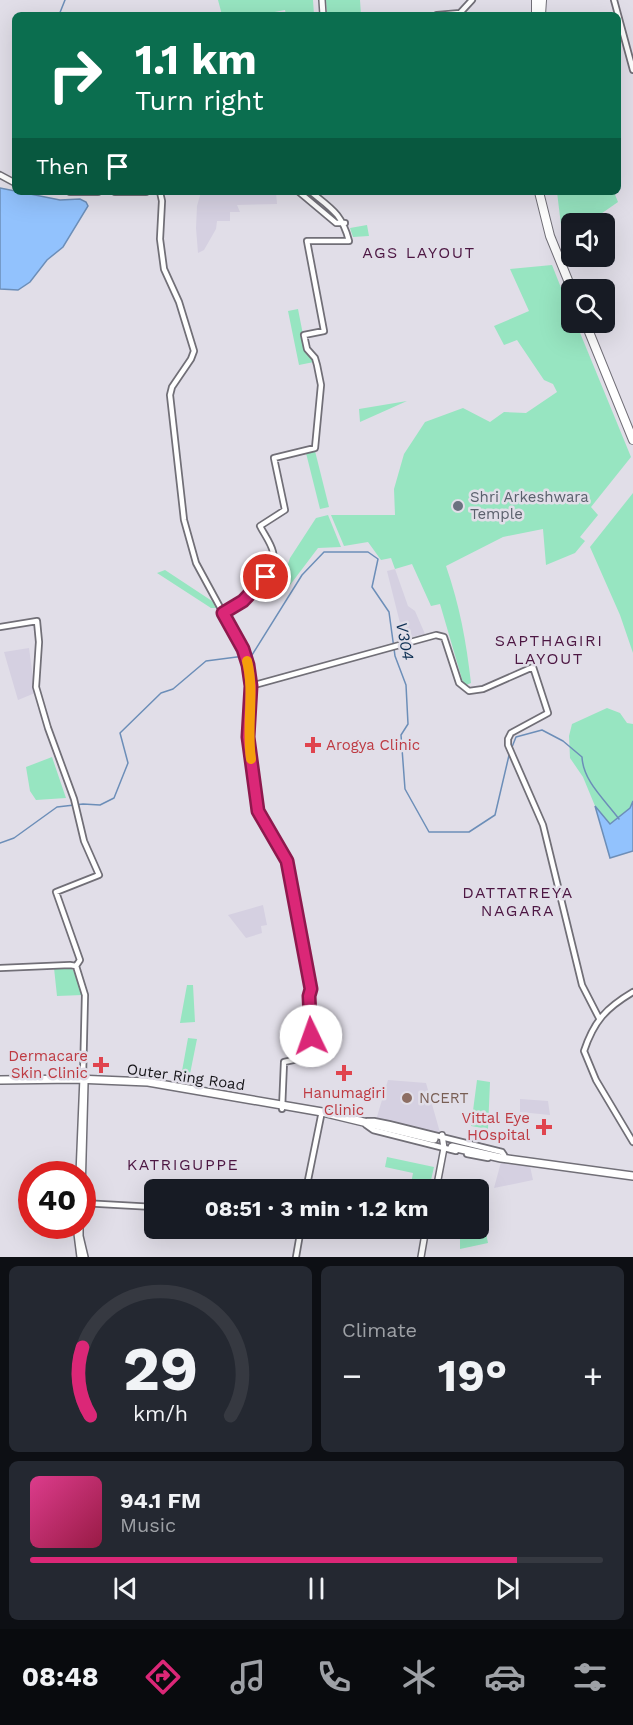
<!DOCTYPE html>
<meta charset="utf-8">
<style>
:root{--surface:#171b24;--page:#242831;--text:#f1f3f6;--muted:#9ea1a6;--line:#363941;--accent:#db2777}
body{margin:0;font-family:"Work Sans",sans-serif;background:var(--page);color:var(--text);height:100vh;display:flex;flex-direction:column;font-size:22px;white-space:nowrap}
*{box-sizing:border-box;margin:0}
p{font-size:20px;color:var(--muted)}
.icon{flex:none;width:33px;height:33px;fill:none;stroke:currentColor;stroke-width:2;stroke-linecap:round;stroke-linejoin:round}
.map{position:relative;height:1257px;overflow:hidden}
.side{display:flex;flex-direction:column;gap:9px;padding:9px;background:#0d0f14;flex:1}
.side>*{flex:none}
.guide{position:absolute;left:12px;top:12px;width:609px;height:183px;border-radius:9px;box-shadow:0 6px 24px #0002;background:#0b6e4f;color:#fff;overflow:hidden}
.controls{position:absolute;left:561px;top:213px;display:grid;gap:12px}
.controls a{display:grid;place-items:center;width:54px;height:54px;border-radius:9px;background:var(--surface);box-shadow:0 6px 24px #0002;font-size:30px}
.speed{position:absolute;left:18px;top:1161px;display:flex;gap:12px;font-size:30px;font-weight:700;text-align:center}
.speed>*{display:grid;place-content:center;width:78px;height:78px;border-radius:50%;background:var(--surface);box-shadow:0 6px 24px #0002;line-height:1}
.speed .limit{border:9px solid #d22;background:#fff;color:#111}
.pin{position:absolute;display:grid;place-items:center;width:51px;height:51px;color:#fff;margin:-26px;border:3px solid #fff;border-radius:50%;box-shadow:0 2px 6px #0007}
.me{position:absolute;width:66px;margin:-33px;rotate:357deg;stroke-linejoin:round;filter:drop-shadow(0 0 4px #0008)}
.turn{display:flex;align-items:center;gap:21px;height:126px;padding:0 24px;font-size:27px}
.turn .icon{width:78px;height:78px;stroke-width:2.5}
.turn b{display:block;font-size:42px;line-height:51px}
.then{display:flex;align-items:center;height:57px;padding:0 24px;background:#0003;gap:12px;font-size:22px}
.big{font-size:45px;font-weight:700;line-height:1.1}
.side .card{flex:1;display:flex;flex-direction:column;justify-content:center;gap:9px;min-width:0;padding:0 21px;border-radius:9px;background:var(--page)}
.side .dial{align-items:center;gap:0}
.dial svg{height:156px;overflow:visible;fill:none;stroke:var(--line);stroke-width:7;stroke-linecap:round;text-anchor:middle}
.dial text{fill:var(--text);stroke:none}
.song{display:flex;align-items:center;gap:18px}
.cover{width:72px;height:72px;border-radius:9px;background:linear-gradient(135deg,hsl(330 70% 55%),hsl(340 70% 35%))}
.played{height:6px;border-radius:3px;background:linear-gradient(90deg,var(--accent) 85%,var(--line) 85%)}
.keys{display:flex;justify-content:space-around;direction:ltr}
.heat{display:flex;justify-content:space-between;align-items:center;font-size:33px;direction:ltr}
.side .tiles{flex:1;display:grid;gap:9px;grid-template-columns:1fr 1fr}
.card:last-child{grid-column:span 2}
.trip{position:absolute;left:144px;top:1179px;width:345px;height:60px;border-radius:9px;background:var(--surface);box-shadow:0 6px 24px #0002;font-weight:700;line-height:60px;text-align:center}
.tab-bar{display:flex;height:96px;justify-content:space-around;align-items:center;background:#090b0e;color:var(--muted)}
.tab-bar .icon{width:42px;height:42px}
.tab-bar .active{color:var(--accent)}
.tab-bar b{font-size:27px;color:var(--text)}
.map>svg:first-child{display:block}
.built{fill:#d5d0e1}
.green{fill:#97e5c1}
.water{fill:#92c2fd;stroke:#6c8eb8;stroke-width:1.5}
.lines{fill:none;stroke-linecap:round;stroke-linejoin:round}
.stream{stroke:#6c8eb8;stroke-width:1.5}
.trunk-tunnel{stroke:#c2c0c9;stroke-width:7;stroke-dasharray:7 3.5;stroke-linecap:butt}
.tertiary-casing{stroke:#716f77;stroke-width:8}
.secondary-casing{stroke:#716f77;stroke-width:8}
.trunk-casing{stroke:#716f77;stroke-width:10}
.motorway-casing{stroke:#716f77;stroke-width:10}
.tertiary{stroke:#fff;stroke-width:4.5}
.secondary{stroke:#fff;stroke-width:5}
.trunk{stroke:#fff;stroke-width:7}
.motorway{stroke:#fff;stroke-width:8}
.route-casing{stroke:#8e194d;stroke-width:15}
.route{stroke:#db2777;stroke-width:10}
.slow{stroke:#f59e0b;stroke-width:10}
.worship-dot{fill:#6b7280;stroke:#e1dee8;stroke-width:2}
.health-dot{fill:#e0444e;stroke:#e1dee8;stroke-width:2}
.education-dot{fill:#8d6e63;stroke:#e1dee8;stroke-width:2}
.labels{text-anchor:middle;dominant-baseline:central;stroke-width:5;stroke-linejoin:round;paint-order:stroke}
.worship-label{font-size:15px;fill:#5b616d;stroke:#e1dee8;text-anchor:start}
.health-label{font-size:15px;fill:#be3a42;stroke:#e1dee8;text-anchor:end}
.street-label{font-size:15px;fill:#151418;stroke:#e1dee8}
.education-label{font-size:15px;fill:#785e54;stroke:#e1dee8;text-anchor:start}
.neighbourhood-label{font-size:16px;letter-spacing:1.5px;fill:#4d1743;stroke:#e1dee8}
.water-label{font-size:16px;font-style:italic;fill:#0d2f53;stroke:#e1dee8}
</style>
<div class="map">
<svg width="633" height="1257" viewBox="0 0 633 1257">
<rect width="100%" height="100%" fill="#e1dee8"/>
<path class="built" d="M201,192H276L277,204L237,205L240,212H230V221H217L216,229L204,250L198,253L196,228L197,206Z
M395,569L408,606L415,611L425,634L404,639L387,571Z
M29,648L35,693L18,700L4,652Z
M263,905L267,925L261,926L262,933L246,938L228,915Z
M388,1080L426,1083L441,1136L376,1120Z
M520,1099L548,1101L550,1115L520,1112Z
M501,1162L530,1166L533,1180L494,1188Z"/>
<path class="green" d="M218,0H313L314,15H286L285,10L259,15H222Z
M326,0H360L361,15H343L327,12Z
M557,192H614L618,202L595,218L561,225Z
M367,225L369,236L353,237L350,228Z
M552,265L571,313L572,322L576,323L631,457L591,507L598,515L580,537L585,541L575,553L546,565L543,529L503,537L446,566C460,607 466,640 471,683L464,686L440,604L431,606L412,564L395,569L391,558L381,560L368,542L344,546L331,515H395L394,489L404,454L425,422L463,408L490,422L504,412L526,413L557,392L553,384L544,380L517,340L504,345L494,326L529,311L510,269Z
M298,309L306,350L314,362L299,365L288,311Z
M407,401L360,422L359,409Z
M315,451L329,507L320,509L306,453Z
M633,493V653L620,615L590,547Z
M328,515L341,547L318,548L287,589L283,579L290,558L316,518Z
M165,570L212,601L216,608H211L157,573Z
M607,708L620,713L627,723L633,724V801L630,808L610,824L595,806L583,777L570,758L569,736L572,724Z
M52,757L66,798L36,800L30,791L26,767Z
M54,968H69L73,970L83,995L57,996Z
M187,985H193L195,1022L180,1023Z
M188,1038L197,1039L188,1084L180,1082Z
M477,1080L490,1082L488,1129L471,1126Z
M387,1157L434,1167L429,1189H410L413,1173L385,1167Z
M485,1228L488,1243L460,1249V1233Z"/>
<path class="water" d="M0,188L60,200L80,199L86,202L88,206L63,247L47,260L30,282L18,290L0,289Z
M633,801V851L610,858L595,806L610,824L630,808Z"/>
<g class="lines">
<path class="stream" d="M59,15L65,0
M512,747L516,737L542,730L563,741L582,757C583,781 605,800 619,819
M0,843L14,838L57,807L83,804L100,805L114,798L128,763L120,733L161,693L173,689L206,661L252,655L302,575L324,552H368L378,559L372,587L389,612L395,656L406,685L408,724L401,735L405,789L429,832H469L495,815L510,751"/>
<path class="trunk-tunnel" d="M433,1142L452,1147"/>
<g class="tertiary-casing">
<path id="tertiary" d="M614,0L633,70
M437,15L460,13L472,0
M160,192L162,201L160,239L164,269L179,302L194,351L191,359L172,387L170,395L184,520L196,563L240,644L247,661L251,686L248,737L258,811L287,861L311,989L308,996L312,1056L284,1062L282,1109
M299,192L336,223H345
M223,613C242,602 278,577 273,552C271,543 264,534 260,526L285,510L274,458L315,448L321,385L317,365L315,358L307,349L304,335L324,331L307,241H349C342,214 332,209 311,192
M0,627L37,621L39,642L36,687L48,728L74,799L84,841L99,875L56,892L80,960L76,966
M251,686L436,635L444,637L459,683L469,691L483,689L533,667L548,713L511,733L508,739V745L543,825L582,985L599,1018
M0,968L70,965L76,966L85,995L83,1077
M633,992C606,1008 594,1021 584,1051L596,1080L633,1142
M367,1121H374L389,1124L502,1152L504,1155
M366,1125L373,1130L456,1151
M467,1154L488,1158
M306,1190L321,1116
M82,1203L154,1207
M296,1257L301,1228"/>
</g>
<g class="secondary-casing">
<path id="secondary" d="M322,0L323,15
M0,175L15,183
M70,192H98
M115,192H146
M79,1174L83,1077L85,1083L82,1193
M436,1190L444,1148L442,1135
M76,1226L80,1257
M80,1226V1236L85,1257
M421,1257L426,1228"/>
</g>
<g class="trunk-casing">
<path id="trunk" d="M0,1080L76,1079L148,1082L322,1112L434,1139
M452,1147L501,1158L633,1176"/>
</g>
<g class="motorway-casing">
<path id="motorway" d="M536,15V0
M541,15L542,0
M539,192L550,236L572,290
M585,322L633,440"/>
</g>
<use href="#tertiary" class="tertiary"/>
<use href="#secondary" class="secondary"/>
<use href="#trunk" class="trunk"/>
<use href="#motorway" class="motorway"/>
</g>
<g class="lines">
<g class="route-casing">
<path id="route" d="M266,577L243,601L223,613L243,649L248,665L251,686L248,737L258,811L287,861L311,989L309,996L311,1036"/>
</g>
<use href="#route" class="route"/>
<path class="slow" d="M247,661C255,693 246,726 251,759"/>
</g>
<circle class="worship-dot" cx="458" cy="506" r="6"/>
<g class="health-dot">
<path d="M310 736h6v6h6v6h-6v6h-6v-6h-6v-6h6z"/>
<path d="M98 1056h6v6h6v6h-6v6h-6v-6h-6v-6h6z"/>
<path d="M341 1064h6v6h6v6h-6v6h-6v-6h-6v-6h6z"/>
<path d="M541 1118h6v6h6v6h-6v6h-6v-6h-6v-6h6z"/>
</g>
<circle class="education-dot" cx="407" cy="1098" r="6"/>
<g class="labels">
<g class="worship-label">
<text x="470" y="497">Shri Arkeshwara<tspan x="470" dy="17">Temple</tspan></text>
</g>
<g class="health-label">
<text x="326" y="745" text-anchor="start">Arogya Clinic</text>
<text x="88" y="1056">Dermacare<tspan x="88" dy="17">Skin Clinic</tspan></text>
<text x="344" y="1093" text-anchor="middle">Hanumagiri<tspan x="344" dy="17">Clinic</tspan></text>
<text x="530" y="1118">Vittal Eye<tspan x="530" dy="17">HOspital</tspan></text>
</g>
<g class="street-label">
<text transform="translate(186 1077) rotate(8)">Outer Ring Road</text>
</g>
<g class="education-label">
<text x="419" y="1098">NCERT</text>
</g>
<g class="neighbourhood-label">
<text x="419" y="252">AGS LAYOUT</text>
<text x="549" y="640">SAPTHAGIRI<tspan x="549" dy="18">LAYOUT</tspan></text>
<text x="518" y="892">DATTATREYA<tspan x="518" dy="18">NAGARA</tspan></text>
<text x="183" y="1164">KATRIGUPPE</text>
</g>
<g class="water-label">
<text transform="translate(405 641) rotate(79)">V304</text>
</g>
</g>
</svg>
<div class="controls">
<a><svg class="icon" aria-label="sound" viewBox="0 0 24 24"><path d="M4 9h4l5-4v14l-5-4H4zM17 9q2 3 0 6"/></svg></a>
<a><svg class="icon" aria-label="search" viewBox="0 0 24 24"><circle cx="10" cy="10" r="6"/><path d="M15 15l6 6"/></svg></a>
</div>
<div class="speed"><div class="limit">40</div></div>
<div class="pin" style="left:266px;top:577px;background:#d93025"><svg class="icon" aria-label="arrive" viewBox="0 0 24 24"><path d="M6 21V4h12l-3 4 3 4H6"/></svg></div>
<svg class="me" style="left:311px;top:1036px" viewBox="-20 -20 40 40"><circle r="19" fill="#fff"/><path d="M0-13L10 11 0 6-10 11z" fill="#db2777"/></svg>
<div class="trip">08:51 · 3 min · 1.2 km</div>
<div class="guide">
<div class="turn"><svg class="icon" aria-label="right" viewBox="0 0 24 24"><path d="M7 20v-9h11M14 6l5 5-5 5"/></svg><div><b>1.1 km</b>Turn right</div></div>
<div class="then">Then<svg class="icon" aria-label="arrive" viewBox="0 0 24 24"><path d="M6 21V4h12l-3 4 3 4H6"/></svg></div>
</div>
</div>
<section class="side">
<div class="tiles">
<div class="card dial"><svg viewBox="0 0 100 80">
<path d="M14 69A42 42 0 1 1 86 69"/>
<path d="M14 69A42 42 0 0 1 10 34" stroke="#db2777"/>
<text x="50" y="56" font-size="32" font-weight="700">29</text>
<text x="50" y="72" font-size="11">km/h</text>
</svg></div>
<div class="card"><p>Climate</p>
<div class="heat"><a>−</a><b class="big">19°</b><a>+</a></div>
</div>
<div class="card">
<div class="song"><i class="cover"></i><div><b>94.1 FM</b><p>Music</p></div></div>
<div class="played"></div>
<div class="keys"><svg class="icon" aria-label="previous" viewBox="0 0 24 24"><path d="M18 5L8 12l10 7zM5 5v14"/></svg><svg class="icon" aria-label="pause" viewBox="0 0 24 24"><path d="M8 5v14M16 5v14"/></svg><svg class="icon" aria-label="next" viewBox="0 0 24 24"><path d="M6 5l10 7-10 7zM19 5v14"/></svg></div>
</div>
</div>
</section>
<nav class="tab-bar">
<b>08:48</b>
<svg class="icon active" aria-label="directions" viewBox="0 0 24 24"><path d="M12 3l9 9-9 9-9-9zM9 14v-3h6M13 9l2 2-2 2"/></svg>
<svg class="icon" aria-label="music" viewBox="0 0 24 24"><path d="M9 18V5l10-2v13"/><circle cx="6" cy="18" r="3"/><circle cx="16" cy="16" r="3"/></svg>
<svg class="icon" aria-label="phone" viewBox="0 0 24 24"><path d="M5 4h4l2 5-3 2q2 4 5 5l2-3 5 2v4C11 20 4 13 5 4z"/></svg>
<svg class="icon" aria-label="climate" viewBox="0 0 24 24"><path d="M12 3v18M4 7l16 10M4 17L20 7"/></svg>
<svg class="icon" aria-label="car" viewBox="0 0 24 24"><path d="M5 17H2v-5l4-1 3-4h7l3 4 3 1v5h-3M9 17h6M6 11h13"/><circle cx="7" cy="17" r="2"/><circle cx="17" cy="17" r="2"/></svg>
<svg class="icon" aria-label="filters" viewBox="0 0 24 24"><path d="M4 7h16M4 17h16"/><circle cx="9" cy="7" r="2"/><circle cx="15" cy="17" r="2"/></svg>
</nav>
